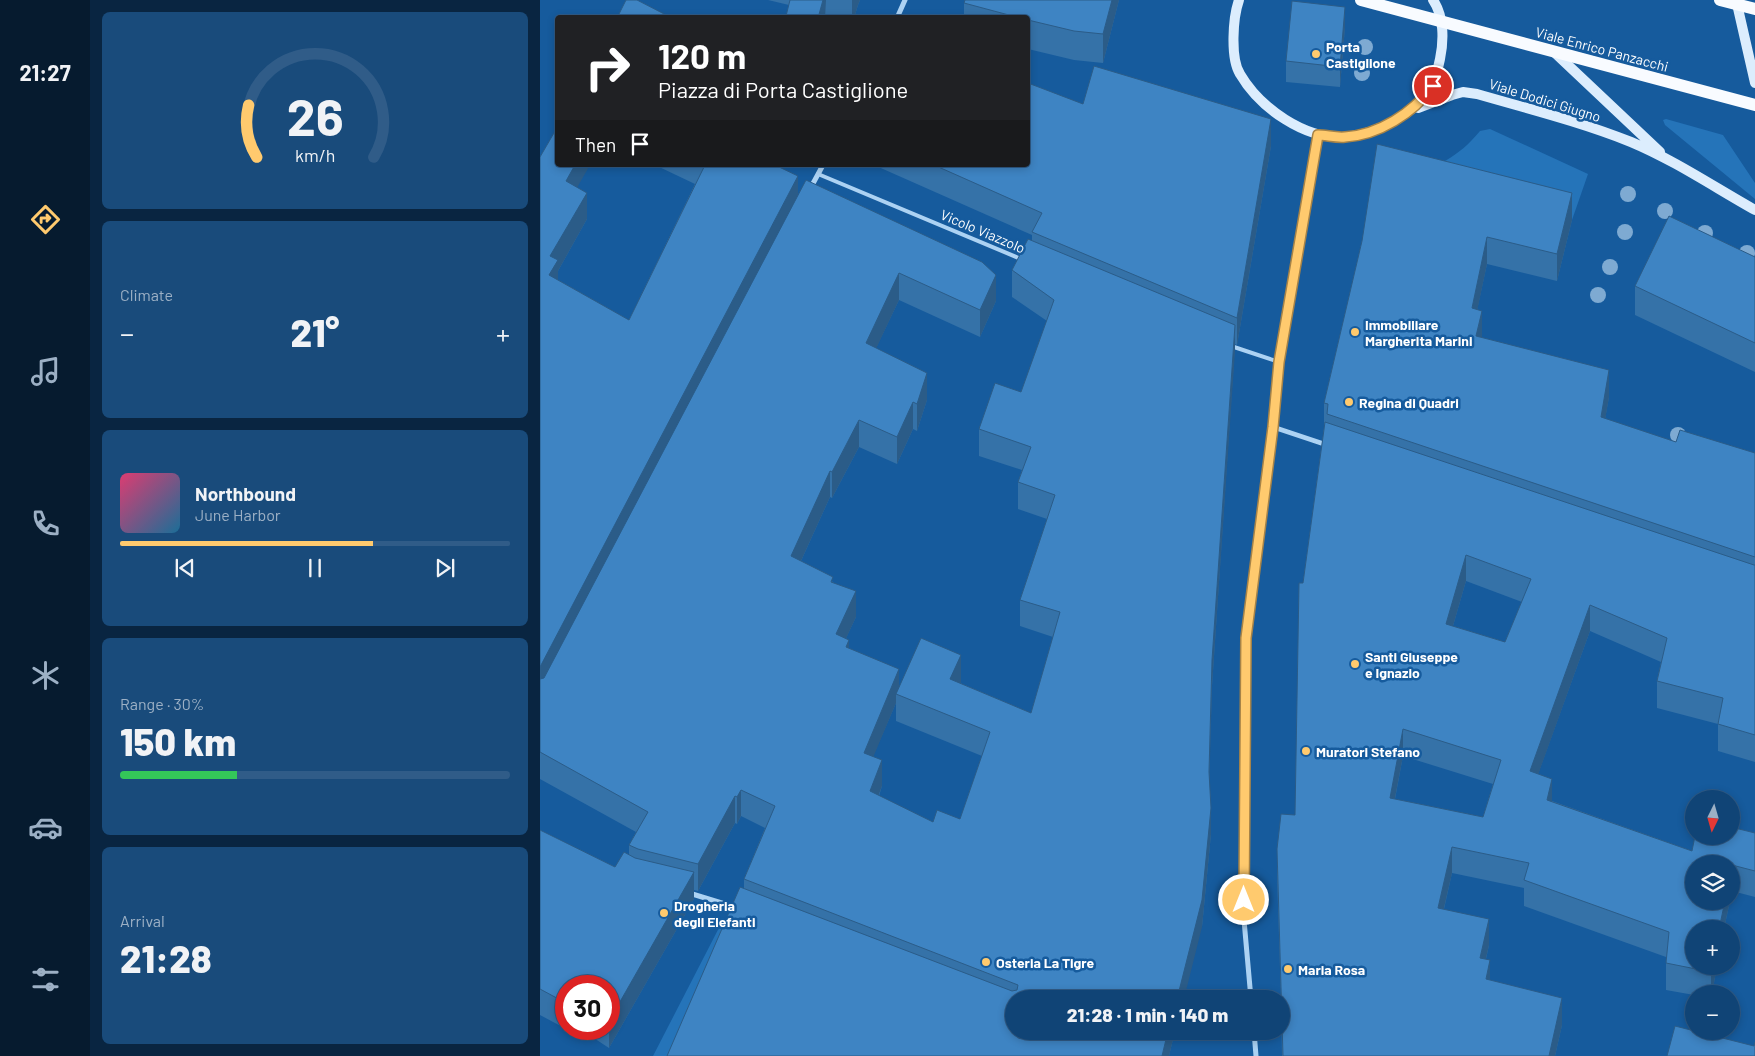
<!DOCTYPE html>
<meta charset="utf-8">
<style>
:root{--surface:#104476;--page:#194b7b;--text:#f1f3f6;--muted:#9cb0c5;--line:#305c88;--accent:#ffca6e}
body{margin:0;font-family:Barlow,sans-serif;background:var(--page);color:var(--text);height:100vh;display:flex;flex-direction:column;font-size:19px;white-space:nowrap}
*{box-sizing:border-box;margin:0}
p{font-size:16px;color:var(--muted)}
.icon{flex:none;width:28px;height:28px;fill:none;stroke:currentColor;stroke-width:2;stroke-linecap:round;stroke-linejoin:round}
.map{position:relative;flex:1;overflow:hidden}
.side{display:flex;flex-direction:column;gap:12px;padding:12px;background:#092541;width:450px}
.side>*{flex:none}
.hud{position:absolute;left:15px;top:15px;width:475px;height:152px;border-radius:5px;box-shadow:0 2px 8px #0003,0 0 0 1px var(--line);background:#202124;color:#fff;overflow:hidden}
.needle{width:32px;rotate:185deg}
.buttons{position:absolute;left:1145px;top:790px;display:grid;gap:10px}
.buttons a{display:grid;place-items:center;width:55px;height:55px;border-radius:50%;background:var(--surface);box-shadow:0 2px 8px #0003,0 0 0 1px var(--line);font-size:25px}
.speed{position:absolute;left:15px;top:975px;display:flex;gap:10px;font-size:25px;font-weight:700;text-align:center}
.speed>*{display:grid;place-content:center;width:65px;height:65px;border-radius:50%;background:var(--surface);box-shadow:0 2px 8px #0003,0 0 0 1px var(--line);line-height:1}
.speed .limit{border:8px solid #d22;background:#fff;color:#111}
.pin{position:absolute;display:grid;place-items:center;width:42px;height:42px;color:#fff;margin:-21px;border:2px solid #fff;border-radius:50%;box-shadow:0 1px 5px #0007}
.me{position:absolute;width:55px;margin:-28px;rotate:0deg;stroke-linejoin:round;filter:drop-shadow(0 0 4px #0008)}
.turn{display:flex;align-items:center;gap:18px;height:105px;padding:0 20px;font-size:22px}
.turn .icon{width:65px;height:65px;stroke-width:2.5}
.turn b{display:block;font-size:35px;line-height:42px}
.then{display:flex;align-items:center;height:48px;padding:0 20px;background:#0003;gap:10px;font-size:19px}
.big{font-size:38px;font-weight:800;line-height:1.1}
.side .widget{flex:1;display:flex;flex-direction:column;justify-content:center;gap:8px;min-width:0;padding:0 18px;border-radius:8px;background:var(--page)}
.side .dial{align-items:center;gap:0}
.dial svg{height:130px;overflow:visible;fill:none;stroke:var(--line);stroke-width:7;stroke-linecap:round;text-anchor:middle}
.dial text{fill:var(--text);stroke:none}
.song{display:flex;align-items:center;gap:15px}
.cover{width:60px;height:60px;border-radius:8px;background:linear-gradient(135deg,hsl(340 70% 55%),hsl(200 70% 35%))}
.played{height:5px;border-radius:2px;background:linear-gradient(90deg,var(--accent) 65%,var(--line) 65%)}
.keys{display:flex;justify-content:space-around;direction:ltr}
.heat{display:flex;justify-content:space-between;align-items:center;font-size:28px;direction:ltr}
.charge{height:8px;border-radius:4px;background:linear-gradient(90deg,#34c759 30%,var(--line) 0)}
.trip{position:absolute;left:465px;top:990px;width:285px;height:50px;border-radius:25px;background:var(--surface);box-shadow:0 2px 8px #0003,0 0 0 1px var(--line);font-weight:800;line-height:50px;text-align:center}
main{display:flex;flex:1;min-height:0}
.tabs{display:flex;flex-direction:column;width:90px;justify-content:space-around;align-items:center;background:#061b2f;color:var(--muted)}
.tabs .icon{width:35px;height:35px}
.tabs .current{color:var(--accent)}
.tabs b{font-size:22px;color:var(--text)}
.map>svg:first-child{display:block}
.green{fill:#2574b9}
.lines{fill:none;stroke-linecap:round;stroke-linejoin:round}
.lane{stroke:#acd2f3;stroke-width:4}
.street{stroke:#acd2f3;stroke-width:5}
.secondary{stroke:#dcedfd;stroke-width:10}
.primary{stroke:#f8fbff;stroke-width:12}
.tree{fill:#7eaad2}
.wall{fill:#3572a8;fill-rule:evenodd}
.shaded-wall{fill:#2b5c88}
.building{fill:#3e84c3;stroke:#2b5c88;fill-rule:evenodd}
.route-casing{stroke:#a68348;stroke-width:12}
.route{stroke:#ffca6e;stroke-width:9}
.poi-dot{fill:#ffca6e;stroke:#165b9d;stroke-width:2}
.labels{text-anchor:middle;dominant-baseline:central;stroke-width:5;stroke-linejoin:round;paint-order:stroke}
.poi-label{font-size:14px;font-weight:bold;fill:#fff;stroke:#165b9d;text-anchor:start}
.street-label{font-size:14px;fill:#fff;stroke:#165b9d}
</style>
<main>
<nav class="tabs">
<b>21:27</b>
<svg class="icon current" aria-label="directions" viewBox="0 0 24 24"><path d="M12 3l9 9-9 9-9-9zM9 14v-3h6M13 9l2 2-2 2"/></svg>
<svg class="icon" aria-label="music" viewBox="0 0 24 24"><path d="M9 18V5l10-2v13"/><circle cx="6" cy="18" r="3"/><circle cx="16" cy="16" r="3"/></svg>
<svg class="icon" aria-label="phone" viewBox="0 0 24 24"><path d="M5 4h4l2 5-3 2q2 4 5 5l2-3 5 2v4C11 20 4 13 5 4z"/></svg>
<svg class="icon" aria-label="climate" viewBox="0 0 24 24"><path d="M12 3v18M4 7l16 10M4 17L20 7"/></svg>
<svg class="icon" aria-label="car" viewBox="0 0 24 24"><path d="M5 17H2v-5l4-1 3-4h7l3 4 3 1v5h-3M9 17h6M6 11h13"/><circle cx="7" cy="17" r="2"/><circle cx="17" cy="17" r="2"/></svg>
<svg class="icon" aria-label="filters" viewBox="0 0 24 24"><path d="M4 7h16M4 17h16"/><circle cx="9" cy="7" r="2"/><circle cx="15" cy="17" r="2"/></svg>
</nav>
<section class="side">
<div class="widget dial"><svg viewBox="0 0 100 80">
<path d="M14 69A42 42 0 1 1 86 69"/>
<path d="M14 69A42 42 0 0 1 9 37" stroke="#ffca6e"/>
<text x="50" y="56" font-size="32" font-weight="700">26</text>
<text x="50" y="72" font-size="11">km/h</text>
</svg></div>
<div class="widget"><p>Climate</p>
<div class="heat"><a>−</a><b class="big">21°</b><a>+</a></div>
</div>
<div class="widget">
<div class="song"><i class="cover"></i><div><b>Northbound</b><p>June Harbor</p></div></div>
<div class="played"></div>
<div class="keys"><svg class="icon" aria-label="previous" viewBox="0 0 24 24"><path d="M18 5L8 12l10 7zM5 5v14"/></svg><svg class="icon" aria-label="pause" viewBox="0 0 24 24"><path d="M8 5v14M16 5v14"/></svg><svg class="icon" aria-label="next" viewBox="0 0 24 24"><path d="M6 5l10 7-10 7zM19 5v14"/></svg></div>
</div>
<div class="widget"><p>Range · 30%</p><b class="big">150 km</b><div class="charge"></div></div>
<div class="widget"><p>Arrival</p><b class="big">21:28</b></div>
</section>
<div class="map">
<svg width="1215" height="1056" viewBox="0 0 1215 1056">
<rect width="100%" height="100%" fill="#165b9d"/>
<path class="green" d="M1126,119L1183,135L1215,183V199L1125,125L1123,120Z
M950,129L1048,174L1032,220L865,177C896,167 918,158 940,131Z
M182,922L195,927L139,1056H113Z"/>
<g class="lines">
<path class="lane" d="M278,174L481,259
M691,346L739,362"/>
<path class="street" d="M357,18L365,0
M270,189L283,165
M733,427L787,445
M149,893L198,908
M711,999L704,920L706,638L733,427L739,362L778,135
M714,1031L716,1056"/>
<path class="secondary" d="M699,0C693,17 690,58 700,74C720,108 765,140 806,137C823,135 840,129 856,120C884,103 894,91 900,59C904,40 904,16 893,0
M1197,4L1215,83
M1013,51L1120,152
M878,108L912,95L923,92L937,94C989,109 1041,122 1091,142C1134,160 1174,187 1215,210"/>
<path class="primary" d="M821,0L1215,105
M1180,0L1215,9"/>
</g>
<g class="tree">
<circle cx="825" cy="47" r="8"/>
<circle cx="822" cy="73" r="8"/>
<circle cx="1088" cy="194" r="8"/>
<circle cx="1125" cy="211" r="8"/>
<circle cx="1085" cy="232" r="8"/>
<circle cx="1165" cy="233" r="8"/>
<circle cx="1207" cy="253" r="8"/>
<circle cx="1070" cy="267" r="8"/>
<circle cx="1058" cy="295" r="8"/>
<circle cx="1138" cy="435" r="8"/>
</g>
<path class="wall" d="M228,0H320L318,5L314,18H293L286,16L285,18H246L249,5Z
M579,0L563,63L534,60L488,49V18H424V3Z
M805,27L800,87L746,82V61Z
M543,104L731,146L697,345L695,344L672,686L669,781L671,834L662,927L474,999V1031H635L629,1056H127L204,888V879L225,828L201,816L197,824L195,823L158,891L154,890V899L69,1048L40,1029H69V986H26V1029H32L30,1031L0,1015V830L75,867L89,855V845L96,832L0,779V157L37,187L47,219L18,271V280L89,320L155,184L115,165H243V169L258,195L456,301L440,337L359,300L336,348L387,400L377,431L373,429L357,464L319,447L292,498L290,497L261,561L293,582L316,617L306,638L309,648L359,687L421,682L420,683L491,713L513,637L480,626V600L507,519L478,509V482L482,470L439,456V429L481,392L507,321L472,297V270L492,241V235L334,165H488ZM356,703V721L442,756L420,819L393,822L339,796L342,786L333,756Z
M1032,220L1017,281L947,264L937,310L942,338L1069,397L1065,419L1136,442L1215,453V762L1178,751V724L1117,708V681L1121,662L1050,631L998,774L1012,801L1152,851L1215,833V897L1192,891L1191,895V864L1154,901H1190L1184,929H1154L1177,966L1172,994H1154V995L1126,990V957L984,906V888L912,873L904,909L949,945L946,959L950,980L1022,1025L1015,1056H742L741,999L737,875V849L755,815L763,583L784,428V403L822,241ZM926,581L982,602L965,642L913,626ZM863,756L953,784L943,817L855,799Z
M1215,257V372L1095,315V286Z"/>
<path class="shaded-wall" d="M283,0H286L285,18H278Z
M312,0H320L318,5L314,18H312Z
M572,0H579L563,63V34Z
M805,7V27L800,87V67Z
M731,119V146L697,345V318Z
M35,165H50L26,207V181Z
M235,165H243V180Z
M258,176V202L0,694V667Z
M47,193V219L18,271V287L9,275L10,256Z
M1032,193V220L1017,281V254Z
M947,237V264L932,335V308Z
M359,273V300L326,370V343Z
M456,275V301L440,337V310Z
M942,311V338L936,336Z
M695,325V352L672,686L669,798L672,660Z
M1069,370V397L1061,444V417Z
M387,373V400L377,431V404Z
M373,402V429L357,464V437Z
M319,420V447L292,498V472Z
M290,471V497L251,583V556Z
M926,555V581L906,650V624Z
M316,591V617L296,660V634Z
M1050,605V631L990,797V771Z
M309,640V666L306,647Z
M421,655V682L410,705V679Z
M359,669V695L356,694V703L324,779V753Z
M863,729V756L850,824V798Z
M342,760V786L330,818V791Z
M1012,779V806L1007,800Z
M201,790V816L197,824V797Z
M195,796V823L158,891V864Z
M671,808V834L662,927L644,999H637Z
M912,847V873L898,934V908Z
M1192,865V891L1191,895V868Z
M154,872V899L69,1048V1021Z
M1185,901H1190L1184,929H1179Z
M949,919V945L940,984V958Z
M950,960V987L946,979Z
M1172,966H1177L1172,994H1171V972Z
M1022,998V1025L1015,1056H1009Z
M628,1031H635L629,1056H622Z"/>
<path class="building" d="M86,0H97L132,18H77Z
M250,0H283L278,18H252L246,16Z
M425,0H572L563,34L534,31L488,20V18H480L424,3Z
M752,1L805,7L800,67L746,61Z
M554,66L731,119L697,318L492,232L502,213L394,165H488V83L543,104Z
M18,126V165H35L26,181L47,193L10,256L18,260L9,275L89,320L165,165H238L237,166L258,176L0,667V157Z
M837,144L1032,193L1017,254L947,237L932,308L942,311L936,336L1069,370L1061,417L1136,442L1140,430L1215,453V557L787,414L788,404L784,403L822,241Z
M266,180L442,262L456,275L440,310L359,273L326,343L387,373L377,404L373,402L357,437L319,420L292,472L290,471L251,556L293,577L291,582L316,591L296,634L309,640L306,647L359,669L324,753L342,760L330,791L393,822L397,810L420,819L450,732L356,694L381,638L421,655L410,679L491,713L520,612L480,600L515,495L478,482L491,447L439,429L455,383L481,392L514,300L472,270L488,239L695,325L672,660L669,772L671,808L662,900L637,999H474V1031H582L589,1033L594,1031H628L622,1056H127L200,887L472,991L477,990L478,985L204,879L235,806L201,790L197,797L195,796L158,864L98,849L89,845L108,812L0,752V679L4,678Z
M1129,216L1215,257V343L1095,286Z
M785,422L1214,565H1215V735L1178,724L1183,698L1117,681L1127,638L1050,605L990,771L1012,779L1007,800L1152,851L1155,836H1191V827L1215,833V871L1192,865L1191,868V864H1154V901H1185L1179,929H1154V966H1172L1171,972L1126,963L1129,932L984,880L989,863L912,847L898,908L949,919L940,958L950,960L946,979L1022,998L1009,1056H743L737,849L741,814L755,815L759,583H763ZM926,555L991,579L965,642L906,624ZM863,729L961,760L943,817L850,798Z
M0,830L75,867L84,852L95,858L154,872L69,1021V986H26V1003L0,989Z
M1135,1026L1214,1046L1215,1042V1056H1127Z"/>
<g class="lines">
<g class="route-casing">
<path id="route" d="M704,900L706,638L733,427L739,362L778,135C786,135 796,138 805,137C839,135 873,113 893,86"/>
</g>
<use href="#route" class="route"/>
</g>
<g class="poi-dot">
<circle cx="776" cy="54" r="5"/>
<circle cx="815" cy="332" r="5"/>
<circle cx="809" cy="402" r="5"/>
<circle cx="815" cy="664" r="5"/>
<circle cx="766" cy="751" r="5"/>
<circle cx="124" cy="913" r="5"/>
<circle cx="446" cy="962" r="5"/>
<circle cx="748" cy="969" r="5"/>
</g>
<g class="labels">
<g class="poi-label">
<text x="786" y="46">Porta<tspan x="786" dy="16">Castiglione</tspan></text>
<text x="825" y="324">Immobiliare<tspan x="825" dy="16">Margherita Marini</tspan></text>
<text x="819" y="402">Regina di Quadri</text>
<text x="825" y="656">Santi Giuseppe<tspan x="825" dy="16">e Ignazio</tspan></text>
<text x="776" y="751">Muratori Stefano</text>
<text x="134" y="905">Drogheria<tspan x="134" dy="16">degli Elefanti</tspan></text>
<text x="456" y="962">Osteria La Tigre</text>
<text x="758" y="969">Maria Rosa</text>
</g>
<g class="street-label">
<text transform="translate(1062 49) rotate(15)">Viale Enrico Panzacchi</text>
<text transform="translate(1005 100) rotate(17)">Viale Dodici Giugno</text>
<text transform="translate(443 231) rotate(23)">Vicolo Viazzolo</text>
</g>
</g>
</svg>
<div class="buttons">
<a><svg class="needle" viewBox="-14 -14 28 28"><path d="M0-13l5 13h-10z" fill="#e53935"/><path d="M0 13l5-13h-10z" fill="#9cb0c5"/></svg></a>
<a><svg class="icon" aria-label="layers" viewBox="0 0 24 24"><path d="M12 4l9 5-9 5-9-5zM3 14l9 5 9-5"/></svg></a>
<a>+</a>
<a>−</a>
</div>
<div class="speed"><div class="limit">30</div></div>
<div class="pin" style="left:893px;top:86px;background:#d93025"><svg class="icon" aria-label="arrive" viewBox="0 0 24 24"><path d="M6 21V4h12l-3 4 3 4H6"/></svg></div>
<svg class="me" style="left:704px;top:900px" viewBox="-20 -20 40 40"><circle r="17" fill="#ffca6e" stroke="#fff" stroke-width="3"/><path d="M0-11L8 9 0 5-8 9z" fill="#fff"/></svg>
<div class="trip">21:28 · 1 min · 140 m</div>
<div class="hud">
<div class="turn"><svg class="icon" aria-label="right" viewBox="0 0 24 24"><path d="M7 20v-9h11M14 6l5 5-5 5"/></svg><div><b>120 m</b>Piazza di Porta Castiglione</div></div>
<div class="then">Then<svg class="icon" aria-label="arrive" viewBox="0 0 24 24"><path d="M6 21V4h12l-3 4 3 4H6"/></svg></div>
</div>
</div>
</main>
